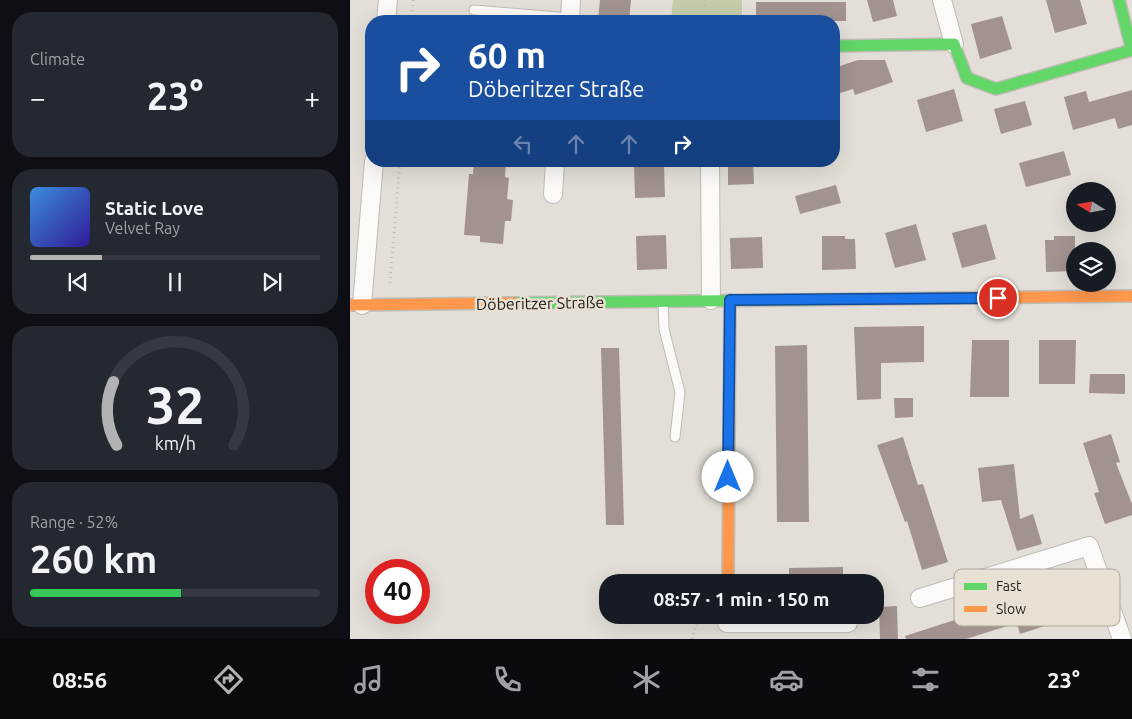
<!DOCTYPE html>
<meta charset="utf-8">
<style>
:root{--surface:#171b24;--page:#242831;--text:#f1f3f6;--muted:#9ea1a6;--line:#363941;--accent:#b2b2b2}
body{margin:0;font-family:Ubuntu,sans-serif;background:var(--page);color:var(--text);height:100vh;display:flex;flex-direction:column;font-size:19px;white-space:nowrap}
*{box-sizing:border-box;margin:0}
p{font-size:16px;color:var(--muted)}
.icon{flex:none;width:28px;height:28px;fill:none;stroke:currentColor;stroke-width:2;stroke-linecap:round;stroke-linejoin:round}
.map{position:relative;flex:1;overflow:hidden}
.details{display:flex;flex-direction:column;gap:12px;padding:12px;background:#0d0f14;width:350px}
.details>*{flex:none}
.hud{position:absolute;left:15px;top:15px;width:475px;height:152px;border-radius:20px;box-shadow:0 5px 20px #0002;background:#1a4fa0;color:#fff;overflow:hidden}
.needle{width:32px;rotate:281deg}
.buttons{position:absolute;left:716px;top:182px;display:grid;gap:10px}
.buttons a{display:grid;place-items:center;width:50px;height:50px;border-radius:50%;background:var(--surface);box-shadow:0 5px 20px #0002;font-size:25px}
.speed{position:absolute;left:15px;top:559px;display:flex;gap:10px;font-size:25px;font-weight:700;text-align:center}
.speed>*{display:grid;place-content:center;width:65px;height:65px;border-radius:50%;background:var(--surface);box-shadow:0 5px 20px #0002;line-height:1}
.speed .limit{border:8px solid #d22;background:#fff;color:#111}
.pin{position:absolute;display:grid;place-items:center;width:42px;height:42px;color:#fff;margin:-21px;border:2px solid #fff;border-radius:50%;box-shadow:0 1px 5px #0007}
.me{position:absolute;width:55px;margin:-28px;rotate:0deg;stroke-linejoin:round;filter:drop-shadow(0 0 4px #0008)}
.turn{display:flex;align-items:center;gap:18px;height:105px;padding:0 20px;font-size:22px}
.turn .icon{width:65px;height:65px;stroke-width:2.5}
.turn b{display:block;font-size:35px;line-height:42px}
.lanes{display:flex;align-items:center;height:48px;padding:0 20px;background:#0003;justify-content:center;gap:25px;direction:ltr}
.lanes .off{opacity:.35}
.big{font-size:38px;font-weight:600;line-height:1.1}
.details .card{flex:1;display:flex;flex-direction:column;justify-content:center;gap:8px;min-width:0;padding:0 18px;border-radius:20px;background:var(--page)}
.details .dial{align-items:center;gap:0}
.dial svg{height:130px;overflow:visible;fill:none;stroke:var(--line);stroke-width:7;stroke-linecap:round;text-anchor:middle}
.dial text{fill:var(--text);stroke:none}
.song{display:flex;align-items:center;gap:15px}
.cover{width:60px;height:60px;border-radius:8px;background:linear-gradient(135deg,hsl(210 70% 55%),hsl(250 70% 35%))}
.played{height:5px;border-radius:2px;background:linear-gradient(90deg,var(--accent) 25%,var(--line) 25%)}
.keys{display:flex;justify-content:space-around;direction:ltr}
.heat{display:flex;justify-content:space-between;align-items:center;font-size:28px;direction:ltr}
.charge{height:8px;border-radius:4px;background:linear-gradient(90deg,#34c759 52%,var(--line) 0)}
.trip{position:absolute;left:249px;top:574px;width:285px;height:50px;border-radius:20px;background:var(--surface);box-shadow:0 5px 20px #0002;font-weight:600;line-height:50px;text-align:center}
.tabs{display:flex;height:80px;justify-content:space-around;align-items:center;background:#090b0e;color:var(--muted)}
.tabs .icon{width:35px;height:35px}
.tabs .on{color:var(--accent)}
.tabs b{font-size:22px;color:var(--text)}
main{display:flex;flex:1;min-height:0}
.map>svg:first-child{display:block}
.green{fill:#c4cdaa}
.building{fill:#a29390}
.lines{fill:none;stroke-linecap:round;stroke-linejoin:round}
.lane-casing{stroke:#bfbcb6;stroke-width:11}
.street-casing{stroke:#bfbcb6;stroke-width:20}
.fast-casing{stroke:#bfbcb6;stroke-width:14}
.slow-casing{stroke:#bfbcb6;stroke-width:14}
.path{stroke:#bfbebb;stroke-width:3;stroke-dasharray:1 4;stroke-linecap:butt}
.lane{stroke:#fbfaf9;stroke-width:9}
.street{stroke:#fbfaf9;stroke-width:18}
.fast{stroke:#63d668;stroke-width:11}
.slow{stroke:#ff974d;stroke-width:11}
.route-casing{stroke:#114b97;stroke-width:12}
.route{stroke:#1a73e8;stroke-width:9}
.labels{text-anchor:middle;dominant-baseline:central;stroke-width:5;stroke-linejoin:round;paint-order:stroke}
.street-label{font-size:16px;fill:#23201c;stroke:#e8e0d3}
.key{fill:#e8e0d3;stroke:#ada69c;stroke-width:1}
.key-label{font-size:14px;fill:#23201c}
</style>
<main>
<section class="details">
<div class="card"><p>Climate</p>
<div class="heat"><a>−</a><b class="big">23°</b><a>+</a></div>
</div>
<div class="card">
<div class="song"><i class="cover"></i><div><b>Static Love</b><p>Velvet Ray</p></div></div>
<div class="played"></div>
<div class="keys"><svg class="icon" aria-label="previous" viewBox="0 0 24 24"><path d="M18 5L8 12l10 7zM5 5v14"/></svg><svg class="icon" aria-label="pause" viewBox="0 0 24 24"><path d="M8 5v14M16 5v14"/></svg><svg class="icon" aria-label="next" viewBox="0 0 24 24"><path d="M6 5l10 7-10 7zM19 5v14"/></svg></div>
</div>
<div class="card dial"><svg viewBox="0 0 100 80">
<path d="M14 69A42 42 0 1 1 86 69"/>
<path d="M14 69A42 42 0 0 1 12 30" stroke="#b2b2b2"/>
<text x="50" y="56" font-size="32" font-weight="700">32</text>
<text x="50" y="72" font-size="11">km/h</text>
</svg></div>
<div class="card"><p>Range · 52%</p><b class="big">260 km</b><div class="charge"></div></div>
</section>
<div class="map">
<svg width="782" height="639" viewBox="0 0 782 639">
<rect width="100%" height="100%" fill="#e3dfd8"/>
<path class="green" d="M323,0H392V21H321Z"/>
<path class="building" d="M250,0H281L279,21L248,20Z
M517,0H543L547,16L523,22Z
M696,0H730L737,24L705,33Z
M406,2H496V21H406Z
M652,16L662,49L630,59L621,24Z
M508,60H535L543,82L505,95L503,89L487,94L484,85V68Z
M604,89L613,121L576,132L567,100Z
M782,90V125L768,129L765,118L723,130L714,97L736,91L739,102Z
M675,101L682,125L651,134L644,109Z
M714,151L721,175L676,187L669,163Z
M124,161H156L155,177L159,178L157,199L163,200L161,221H155L153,244L130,242V236L114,235L119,174H123Z
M378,161H403L404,184L378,185Z
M314,163L315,197L285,198L284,164Z
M486,185L491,203L450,214L445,196Z
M566,224L576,260L545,268L535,233Z
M636,224L646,259L612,268L602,233Z
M316,235L317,269L287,270L286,236Z
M472,236H495V239H505L506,269L472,270Z
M704,236H725V271L696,272L695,240H704Z
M412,237L413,268L381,269L380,238Z
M574,326V362L531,363V399L507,400L504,327Z
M622,340H659V397H620Z
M689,340H726L725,384H689Z
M457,345L459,522H427L425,346Z
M251,348H269L274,525H256Z
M740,374H775V394L739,393Z
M544,398H563V417L545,418Z
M761,434L770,462L766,463L782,504V515L755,524L744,493L749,492L733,443Z
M553,437L568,485L573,484L598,562L572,570L557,521L555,522L527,445Z
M664,464L670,519L683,514L692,544L667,551L651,500L632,502L628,468Z
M493,567V582H439V568Z
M732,574L741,602L726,606L729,615L670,634L667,623L616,639H556L555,636L614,617L612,611L640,601L643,608L706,587L704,583Z
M547,606L548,639H530L529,607Z"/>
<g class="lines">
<g class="lane-casing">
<path id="lane" d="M124,10L220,18
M313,302L314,329L330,392L325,437"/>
</g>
<g class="street-casing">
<path id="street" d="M592,0L604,44
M36,21L38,0
M220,21L221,0
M360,161L361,300
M203,194L205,161
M12,305L24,161
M570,598L739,546L772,639
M378,615L377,623H498"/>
</g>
<g class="fast-casing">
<path id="fast" d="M484,46L604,44L617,78L646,89L782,50L769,0
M164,303L524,299"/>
</g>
<g class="slow-casing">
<path id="slow" d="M524,299L782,296
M0,305L164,303
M378,582L380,300"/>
</g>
<path class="path" d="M61,21L63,0
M354,21L355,0
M40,283L50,161
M342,639L348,615"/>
<use href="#lane" class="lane"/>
<use href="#street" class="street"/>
<use href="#fast" class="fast"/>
<use href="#slow" class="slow"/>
</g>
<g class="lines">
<g class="route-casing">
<path id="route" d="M378,477L380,300L648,298"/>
</g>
<use href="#route" class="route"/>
</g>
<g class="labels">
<g class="street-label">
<text transform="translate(190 303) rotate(-1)">Döberitzer Straße</text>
</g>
</g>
<rect x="604" y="569" width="166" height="57" rx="8" class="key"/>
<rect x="614" y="583" width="23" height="7" fill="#63d668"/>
<rect x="614" y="606" width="23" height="6" fill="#ff974d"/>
<g class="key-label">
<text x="646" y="591">Fast</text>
<text x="646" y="614">Slow</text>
</g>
</svg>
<div class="buttons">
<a><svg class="needle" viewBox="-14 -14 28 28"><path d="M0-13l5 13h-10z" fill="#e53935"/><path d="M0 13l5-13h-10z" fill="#9ea1a6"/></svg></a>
<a><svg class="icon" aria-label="layers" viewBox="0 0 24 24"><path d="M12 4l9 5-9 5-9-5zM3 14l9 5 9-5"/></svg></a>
</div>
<div class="speed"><div class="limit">40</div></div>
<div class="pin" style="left:648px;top:298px;background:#d93025"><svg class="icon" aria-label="arrive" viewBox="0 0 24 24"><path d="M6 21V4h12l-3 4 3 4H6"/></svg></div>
<svg class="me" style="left:378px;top:477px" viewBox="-20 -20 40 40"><circle r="19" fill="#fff"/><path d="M0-13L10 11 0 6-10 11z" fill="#1a73e8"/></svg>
<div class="trip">08:57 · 1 min · 150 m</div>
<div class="hud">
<div class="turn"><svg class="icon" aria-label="right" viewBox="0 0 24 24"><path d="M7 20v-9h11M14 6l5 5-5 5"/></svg><div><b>60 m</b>Döberitzer Straße</div></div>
<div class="lanes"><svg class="icon off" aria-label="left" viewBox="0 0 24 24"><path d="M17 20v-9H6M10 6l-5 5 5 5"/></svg><svg class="icon off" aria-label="ahead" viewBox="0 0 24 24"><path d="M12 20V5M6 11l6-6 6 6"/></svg><svg class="icon off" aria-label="ahead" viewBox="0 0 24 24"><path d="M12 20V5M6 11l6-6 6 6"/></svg><svg class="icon" aria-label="right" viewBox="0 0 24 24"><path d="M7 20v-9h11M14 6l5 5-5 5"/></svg></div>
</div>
</div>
</main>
<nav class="tabs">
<b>08:56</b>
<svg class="icon on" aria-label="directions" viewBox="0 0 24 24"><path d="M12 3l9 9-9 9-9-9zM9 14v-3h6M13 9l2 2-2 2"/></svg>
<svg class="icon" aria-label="music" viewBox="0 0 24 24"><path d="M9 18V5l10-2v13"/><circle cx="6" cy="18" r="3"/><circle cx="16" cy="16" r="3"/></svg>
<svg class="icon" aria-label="phone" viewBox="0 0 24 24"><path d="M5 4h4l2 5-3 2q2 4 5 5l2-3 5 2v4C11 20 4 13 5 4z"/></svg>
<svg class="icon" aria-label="climate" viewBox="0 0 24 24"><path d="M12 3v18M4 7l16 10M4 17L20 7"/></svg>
<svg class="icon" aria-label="car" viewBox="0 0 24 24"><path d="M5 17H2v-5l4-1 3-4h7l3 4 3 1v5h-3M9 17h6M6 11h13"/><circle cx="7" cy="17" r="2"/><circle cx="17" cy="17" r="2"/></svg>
<svg class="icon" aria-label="filters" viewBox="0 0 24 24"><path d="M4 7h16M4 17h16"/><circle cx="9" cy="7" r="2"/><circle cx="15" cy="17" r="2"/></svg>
<b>23°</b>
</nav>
